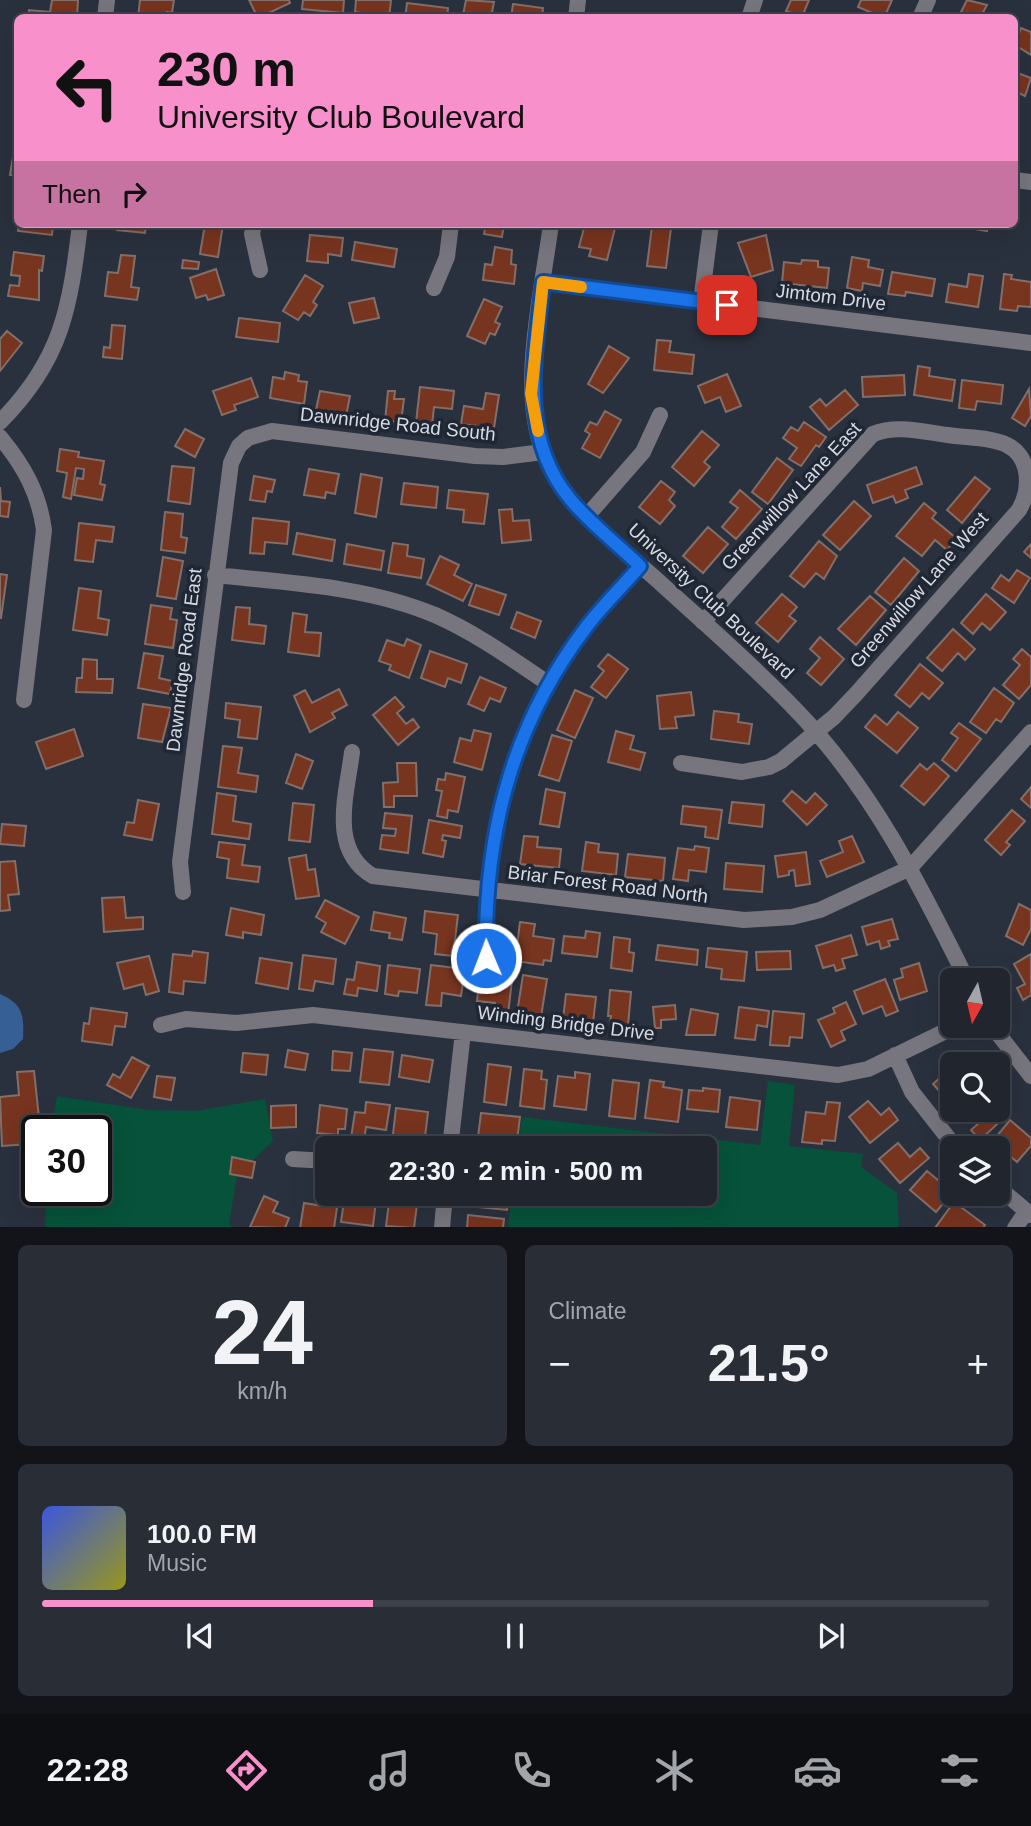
<!DOCTYPE html>
<meta charset="utf-8">
<style>
:root{--surface:#20252e;--page:#282d36;--text:#f1f3f6;--muted:#a2a5aa;--line:#3d424a;--accent:#f890cb}
body{margin:0;font-family:Helvetica,sans-serif;background:var(--page);color:var(--text);height:100vh;display:flex;flex-direction:column;font-size:26px;white-space:nowrap}
*{box-sizing:border-box;margin:0}
p{font-size:23px;color:var(--muted)}
.icon{flex:none;width:38px;height:38px;fill:none;stroke:currentColor;stroke-width:2;stroke-linecap:round;stroke-linejoin:round}
.map{position:relative;height:1227px;overflow:hidden}
.drawer{display:flex;flex-direction:column;gap:18px;padding:18px;background:#121419;flex:1}
.drawer>*{flex:none}
.guide{position:absolute;left:14px;top:14px;width:1004px;height:214px;border-radius:10px;box-shadow:0 7px 28px #0002,0 0 0 2px var(--line);background:#f890cb;color:#111;overflow:hidden}
.needle{width:46px;rotate:188deg}
.controls{position:absolute;left:940px;top:968px;display:grid;gap:14px}
.controls a{display:grid;place-items:center;width:70px;height:70px;border-radius:10px;background:var(--surface);box-shadow:0 7px 28px #0002,0 0 0 2px var(--line);font-size:35px}
.speed{position:absolute;left:21px;top:1115px;display:flex;gap:14px;font-size:35px;font-weight:700;text-align:center}
.speed>*{display:grid;place-content:center;width:91px;height:91px;border-radius:50%;background:var(--surface);box-shadow:0 7px 28px #0002,0 0 0 2px var(--line);line-height:1}
.speed .limit{border:4px solid #111;border-radius:10px;background:#fff;color:#111}
.pin{position:absolute;display:grid;place-items:center;width:60px;height:60px;color:#fff;margin:-30px;border-radius:14px;box-shadow:0 4px 10px #0006}
.me{position:absolute;width:77px;margin:-38px;rotate:359deg;stroke-linejoin:round;filter:drop-shadow(0 0 5px #0008)}
.turn{display:flex;align-items:center;gap:24px;height:147px;padding:0 28px;font-size:32px}
.turn .icon{width:91px;height:91px;stroke-width:2.5}
.turn b{display:block;font-size:49px;line-height:60px}
.then{display:flex;align-items:center;height:66px;padding:0 28px;background:#0003;gap:14px;font-size:26px}
.big{font-size:52px;font-weight:800;line-height:1.1}
.drawer .tile{flex:1;display:flex;flex-direction:column;justify-content:center;gap:10px;min-width:0;padding:0 24px;border-radius:10px;background:var(--page)}
.drawer .dial{align-items:center;gap:0}
.dial b{font-size:91px;line-height:1}
.song{display:flex;align-items:center;gap:21px}
.cover{width:84px;height:84px;border-radius:10px;background:linear-gradient(135deg,hsl(230 70% 55%),hsl(60 70% 35%))}
.played{height:7px;border-radius:4px;background:linear-gradient(90deg,var(--accent) 35%,var(--line) 35%)}
.keys{display:flex;justify-content:space-around;direction:ltr}
.heat{display:flex;justify-content:space-between;align-items:center;font-size:38px;direction:ltr}
.drawer .tiles{flex:1;display:grid;gap:18px;grid-template-columns:1fr 1fr}
.tile:last-child{grid-column:span 2}
.trip{position:absolute;left:315px;top:1136px;width:402px;height:70px;border-radius:10px;background:var(--surface);box-shadow:0 7px 28px #0002,0 0 0 2px var(--line);font-weight:800;line-height:70px;text-align:center}
.tabs{display:flex;height:112px;justify-content:space-around;align-items:center;background:#0d0f12;color:var(--muted)}
.tabs .icon{width:49px;height:49px}
.tabs .current{color:var(--accent)}
.tabs b{font-size:32px;color:var(--text)}
.map>svg:first-child{display:block}
.green{fill:#06523a}
.water{fill:#365f96}
.building{fill:#77341f;stroke:#836f69;stroke-width:2}
.lines{fill:none;stroke-linecap:round;stroke-linejoin:round}
.minor{stroke:#77767e;stroke-width:16}
.route-casing{stroke:#114b97;stroke-width:18}
.route{stroke:#1a73e8;stroke-width:12}
.slow{stroke:#f59e0b;stroke-width:12}
.labels{text-anchor:middle;dominant-baseline:central;stroke-width:7;stroke-linejoin:round;paint-order:stroke}
.street-label{font-size:19px;fill:#d5dae3;stroke:#202734}
</style>
<div class="map">
<svg width="1031" height="1228" viewBox="0 0 1031 1228">
<rect width="100%" height="100%" fill="#2a313e"/>
<path class="green" d="M768,1081L795,1085L789,1146L863,1154L861,1167L897,1193L899,1227H508L512,1194H705V1148H518L522,1117L760,1145Z
M57,1096L148,1110L196,1111L265,1099L273,1141L237,1175L229,1224L233,1227L45,1228L46,1190H96V1130H51Z"/>
<path class="water" d="M0,994C23,1004 24,1015 23,1039L13,1049L0,1053Z"/>
<path class="building" d="M52,0H78L77,18H28L29,10L50,12Z
M140,0H174L172,13L167,12V18H138Z
M249,0H289L290,3L258,18Z
M303,0H344L343,13L302,9Z
M356,0H391L389,18L355,12Z
M466,0L494,2L491,18L463,15Z
M791,0H809L802,17L786,11Z
M861,0H892L884,18L858,7Z
M967,0L987,5L980,18H958Z
M407,3L448,8L447,18H405Z
M513,4L543,8L542,18H511Z
M1021,28L1031,32V55L1015,45Z
M1015,72L1031,78L1025,96L1019,93L1015,104Z
M13,157L18,158V176L10,175Z
M19,224H53L52,235L18,231Z
M118,224H146L145,233L117,230Z
M205,224H223L218,257L200,254Z
M486,224H504L502,237L484,234Z
M585,224L615,228L607,260L589,256L591,249L579,247Z
M797,224H827L826,228Z
M910,224H936V228Z
M945,224H988L987,231Z
M652,226L671,228L666,268L647,266Z
M310,235L343,238L341,256L328,254V263L307,261Z
M766,235L773,270L751,277L738,243Z
M355,242L397,249L394,267L352,260Z
M495,247L512,250L511,264L516,265L514,284L483,280L485,264L492,265Z
M14,252L44,256L42,271L39,270V300L8,296L10,285L19,286L20,276L11,275Z
M121,255L135,256L131,287L139,288L137,300L105,296L108,272L118,273Z
M852,257L869,260L868,267L883,270L880,286L863,283L862,291L847,288Z
M183,260L199,262L198,269L182,268Z
M802,260L818,261V267L829,268L827,288L782,283L784,262L801,264Z
M216,269L224,295L208,300L206,295L196,298L190,278Z
M892,272L935,279L932,296L906,292L905,296L888,294Z
M969,274L983,276L978,307L946,302L949,284L967,287Z
M1004,274L1012,275L1011,279L1031,282V307L1018,306L1017,311L1000,309Z
M305,275L323,286L313,302L317,305L310,316L304,312L298,320L283,311Z
M374,298L379,318L354,323L349,303Z
M484,299L502,307L495,322L500,324L495,335L490,333L485,344L467,336Z
M239,318L280,323L278,342L236,337Z
M112,325L125,326L122,359L103,357L104,347L110,348Z
M7,331L22,343L0,371V339Z
M657,340L671,341L669,352L694,355L692,374L654,370Z
M609,346L629,358L603,393L588,384Z
M918,366L930,368L929,376L955,380L952,401L914,395Z
M285,372L299,375L298,381L307,382L304,404L270,398L273,377L284,379Z
M727,374L741,406L726,412L720,397L705,403L698,386Z
M904,375L905,395L863,397L862,377Z
M251,378L258,397L234,405L236,410L222,415L213,391Z
M962,380L1003,385L1001,404L977,401L975,410L959,408Z
M420,387L454,391L452,409L434,407L432,425L416,423Z
M1029,389L1031,416L1025,426L1012,418Z
M845,390L858,405L829,430L810,407L820,399L826,406Z
M320,391L350,396L346,416L316,410Z
M388,391H395L394,399H404L401,422L385,421Z
M486,393L499,395L494,428L461,424L464,406L483,409Z
M605,411L621,420L600,458L582,448L590,434L585,431L590,422L597,425Z
M804,422L826,437L819,447L816,445L801,466L789,459L797,448L783,438L791,427L798,431Z
M185,429L204,439L195,457L175,446Z
M702,431L719,445L704,462L710,467L694,486L672,467Z
M60,449L79,452L78,457L104,461L100,484L105,485L102,500L74,495L77,478L83,479L84,469L76,468L71,499L63,497L67,473L57,471Z
M777,458L793,470L768,504L752,492Z
M172,466L194,468L190,504L168,501Z
M916,467L922,484L905,490L908,498L896,503L893,496L873,503L867,485Z
M309,469L339,474L335,494L326,492L325,498L304,495Z
M361,474L382,478L376,517L355,513Z
M254,476L275,480L272,492L267,491L265,502L250,500Z
M975,477L990,489L962,523L947,510Z
M661,481L675,492L669,500L675,506L660,524L639,507Z
M404,483L438,487L436,508L401,504Z
M0,487L1,501L10,502L8,517L0,516Z
M449,490L488,494L484,524L463,522L464,510L447,508Z
M740,490L762,509L736,539L722,527L738,508L730,502Z
M854,501L871,516L840,550L823,535Z
M924,503L936,513L932,518L956,538L947,550L935,540L922,556L896,536Z
M512,509L513,521L529,520L531,540L502,543L499,510Z
M165,512L183,514L181,537L187,538L185,553L161,550Z
M253,518L289,522L287,544L265,542L264,554L250,553Z
M79,523L114,527L112,542L96,540L93,562L75,560Z
M708,527L728,544L703,573L683,556Z
M297,533L335,540L332,561L293,554Z
M819,541L837,556L824,579L816,573L804,587L790,576Z
M393,543L408,545L407,556L424,559L421,578L388,573Z
M347,544L384,551L381,570L344,564Z
M1031,544V558L1024,552Z
M440,556L459,565L454,575L472,584L463,601L427,584Z
M163,557L183,561L176,599L157,596Z
M904,558L919,571L891,605L875,592Z
M1017,570L1030,578L1014,603L992,588L1001,575L1009,581Z
M0,574L7,575L1,618H0Z
M476,585L506,595L499,615L469,605Z
M79,588L101,591L98,618L109,620L107,635L73,630Z
M782,594L797,607L789,616L796,621L778,642L756,623Z
M986,594L1006,612L990,630L982,623L973,634L961,623Z
M870,596L886,610L856,645L838,629Z
M151,605L172,608L170,619L177,620L173,648L145,644Z
M236,607L250,608L249,624L266,626L264,644L232,640Z
M517,612L541,621L535,638L511,628Z
M293,613L307,615L305,632L321,633L319,656L288,652Z
M953,629L975,649L965,660L958,653L942,671L927,658Z
M820,637L844,659L821,685L807,673L820,658L810,649Z
M407,639L421,645L409,678L389,670L391,665L379,661L387,640L404,646Z
M1022,649L1031,657V685L1019,699L1003,685L1020,665L1013,659Z
M430,651L467,664L461,683L448,678L445,687L421,678Z
M144,653L163,656L159,678L172,681L170,694L138,688Z
M608,654L628,669L606,698L591,687L604,671L598,666Z
M83,659L97,660V679H113L112,693L76,692L77,678H82Z
M920,664L943,683L929,699L922,693L910,707L895,695Z
M480,677L506,688L500,702L490,698L484,711L468,704Z
M994,688L1014,703L1001,722L996,719L986,733L970,722Z
M339,689L347,705L332,713L335,718L310,732L294,696L305,690L312,703Z
M575,690L593,698L575,738L557,730Z
M691,692L694,715L675,717L677,728L660,729L657,696Z
M395,697L404,707L397,713L406,724L413,719L419,727L398,745L373,715Z
M226,703L261,707L257,739L238,737L240,720L225,718Z
M143,704L171,708L162,742L138,738Z
M714,711L739,714L738,722L752,724L749,744L711,739Z
M898,712L918,728L897,753L865,727L875,715L887,725Z
M959,723L981,739L956,771L942,760L958,738L951,733Z
M74,729L83,756L46,769L36,742Z
M474,730L491,734L482,770L454,762L460,738L471,741Z
M616,731L634,736L630,749L645,753L640,770L608,762Z
M552,735L572,741L559,781L539,775Z
M223,746L242,748L238,773L258,776L256,792L218,787Z
M296,754L313,761L302,789L286,783Z
M397,763H416L417,796H394V807H384L383,783L398,782Z
M934,763L949,776L924,805L901,786L920,764L927,770Z
M446,773L465,777L458,812L448,810L447,818L437,816L442,791L436,790L438,779L445,780Z
M1031,787V808L1021,799Z
M546,789L565,793L559,827L540,824Z
M792,791L806,803L815,793L827,805L807,825L783,801Z
M217,793L236,796L233,821L251,824L249,839L212,834Z
M138,800L159,804L152,840L124,835L127,822L134,823Z
M732,802L764,805L762,827L729,823Z
M293,803L314,805L310,842L289,840Z
M683,806L722,810L718,839L705,837L706,827L681,824Z
M1012,810L1025,821L1006,842L1010,845L1001,855L985,840Z
M385,813L412,816L408,853L380,849L382,835L395,836L396,829L383,828Z
M429,820L462,826L460,838L443,835L442,840L446,841L443,857L423,853Z
M2,824L26,826L24,846L0,844Z
M524,836L538,837L537,847L561,849L559,868L520,864Z
M852,836L864,862L827,877L820,861L843,852L839,841Z
M219,842L245,845L242,865L260,867L258,882L227,878L229,859L217,857Z
M586,842L599,844L598,852L618,854L616,875L582,871Z
M695,846L709,848L706,872L689,870L688,881L673,879L678,848L694,850Z
M806,852L810,884L796,886L794,870L789,871V875L778,877L775,856Z
M628,854L665,858L663,881L625,877Z
M306,855L308,870L315,869L319,896L296,899L289,858Z
M15,861L19,894L8,895L10,910L0,911V862Z
M726,863L764,866L762,892L724,889Z
M124,897L126,918L143,917V929L104,932L102,898Z
M325,900L359,917L345,944L321,932L326,923L316,917Z
M1019,904L1031,910V929L1023,945L1006,936Z
M231,908L264,915L261,935L243,932V938L226,935Z
M425,911L458,915L453,956L435,954L437,934L423,932Z
M374,912L406,918L402,940L389,938L390,933L371,930Z
M892,919L898,939L888,941L890,946L881,949L879,941L867,945L862,927Z
M520,922L535,924L533,936L554,939L551,961L544,960L543,965L515,961Z
M586,931L600,933L597,957L562,953L564,936L585,938Z
M851,935L857,955L842,959L845,968L836,971L834,965L823,968L816,946Z
M614,937L630,939L629,952L634,953L632,971L611,968Z
M658,945L698,950L697,965L656,960Z
M708,948L747,952L744,981L721,979L722,969L706,967Z
M193,951L208,953L205,983L184,981L183,994L169,992L173,954L192,956Z
M790,951L791,969L757,970L756,952Z
M1031,954V995L1023,1000L1017,988L1025,984L1014,964Z
M303,955L336,959L333,984L315,981L313,991L299,989Z
M149,956L159,991L146,995L143,984L124,989L117,963Z
M260,958L292,963L288,989L256,983Z
M357,962L380,966L377,991L358,988L357,996L344,994L347,979L354,980Z
M919,963L927,991L900,1000L894,980L903,977L901,969Z
M388,965L420,969L417,993L399,991L398,996L385,994Z
M431,965L465,969L461,996L442,993L441,1006L426,1005Z
M523,975L547,979L541,1017L517,1013Z
M480,976L512,980L508,1014L494,1012L495,1003L477,1001Z
M885,979L898,1011L886,1016L882,1006L863,1014L854,991Z
M610,990L631,992L628,1025L610,1024L611,1016H608Z
M566,994L596,997L593,1023L563,1019Z
M846,1002L856,1024L841,1031L845,1040L831,1047L818,1020L835,1013L833,1008Z
M675,1005L676,1019L661,1020V1028H655L653,1007Z
M739,1007L769,1011L767,1027L757,1025L755,1040L735,1038Z
M91,1008L127,1013L125,1027L115,1026L112,1045L82,1041L84,1023L89,1024Z
M691,1009L718,1014L715,1035H686Z
M773,1011L804,1014L802,1038L790,1037L789,1046L770,1045Z
M364,1049L393,1052L389,1085L360,1082Z
M288,1050L308,1054L305,1070L285,1067Z
M333,1051L352,1053L350,1071L332,1070Z
M243,1053L268,1055L266,1075L241,1072Z
M402,1055L433,1060L429,1082L399,1077Z
M132,1057L149,1066L131,1098L107,1085L113,1074L120,1078Z
M488,1064L511,1067L506,1105L484,1102Z
M952,1067V1094L948,1089L942,1094L933,1084Z
M524,1069L542,1071L541,1079L547,1080L544,1109L520,1106Z
M34,1071L40,1127L28,1129L29,1144L2,1146L0,1097L19,1095L17,1072Z
M575,1072L590,1074L586,1110L554,1106L558,1076L575,1078Z
M157,1076L175,1078L171,1100L154,1097Z
M613,1080L639,1083L635,1119L609,1116Z
M650,1080L664,1082L663,1087L682,1090L678,1122L645,1118Z
M703,1088L720,1090L718,1112L687,1109L689,1090L703,1091Z
M730,1097L760,1101L757,1130L726,1127Z
M868,1101L881,1115L889,1108L898,1120L870,1143L849,1117Z
M366,1102L390,1105L386,1130L366,1127L364,1140L351,1138L355,1112L365,1113Z
M827,1102L840,1103L835,1141L822,1140V1144L802,1142L806,1112L825,1114Z
M998,1103L1008,1114L980,1140L971,1130L980,1122L968,1110H998Z
M296,1105V1127L271,1128V1106Z
M320,1105L347,1109L345,1129H338V1135L317,1133Z
M396,1108L428,1112L425,1137L407,1135L406,1145L392,1143Z
M481,1113L520,1117L517,1141L478,1137Z
M1010,1120L1031,1138V1146L1017,1162L1003,1150L998,1157V1148H987Z
M898,1143L910,1157L920,1148L929,1158L900,1183L879,1159Z
M232,1157L255,1162L252,1178L230,1174Z
M927,1171L944,1185L948,1180L952,1183V1193L936,1212L910,1190Z
M325,1191L339,1194L334,1228H300L304,1203L323,1206Z
M345,1194H358L357,1199L376,1201L373,1226L341,1222Z
M470,1194H509L507,1210L469,1206Z
M264,1196L278,1202L273,1212L289,1218L285,1228L250,1227Z
M405,1196L418,1197L414,1228L386,1226L389,1202L404,1203Z
M954,1202L985,1225L983,1228H935Z
M468,1215L504,1219L503,1228H467Z"/>
<g class="lines">
<path class="minor" d="M105,18L107,0
M576,18L578,0
M749,18L755,0
M920,18L928,0
M1015,180L1031,182
M254,224L252,234L260,270
M551,224C542,292 518,390 544,454C565,507 615,543 656,579C703,622 751,663 795,709C871,787 919,883 967,980
M543,282L1031,343
M434,288L447,257L451,224
M701,302L711,224
M0,422C62,360 70,308 80,224
M0,437C24,466 39,493 44,530L24,700
M587,516L643,452L660,415
M215,575C289,583 366,586 435,615C476,633 512,659 549,684
M352,752C347,794 328,850 373,876L744,920L792,917L820,910L910,868L1031,732
M681,763L742,772L769,767L781,761L834,717L856,694L1019,510C1031,489 1031,457 1007,445C991,437 966,438 948,435C923,432 897,424 873,434L703,622
M183,892L180,862L231,463L239,446L248,438L272,431L475,456L503,457L543,452
M486,959C484,835 511,726 587,626C603,605 623,586 640,566
M161,1025L186,1019L236,1023L313,1015L838,1075L868,1069L956,1026
M992,1026L1031,1076
M895,1055L912,1092L956,1148
M450,1148L463,1032
M293,1159L327,1161
M998,1187L1031,1215
M442,1228L445,1194
M1015,1228L1026,1212"/>
</g>
<g class="lines">
<g class="route-casing">
<path id="route" d="M486,958C484,835 511,726 587,626C603,605 623,586 640,566C617,544 591,524 570,499C518,436 535,356 543,282L727,305"/>
</g>
<use href="#route" class="route"/>
<path class="slow" d="M538,431L531,394L543,282L581,287"/>
</g>
<g class="labels">
<g class="street-label">
<text transform="translate(831 297) rotate(7)">Jimtom Drive</text>
<text transform="translate(398 424) rotate(6)">Dawnridge Road South</text>
<text transform="translate(791 496) rotate(-47)">Greenwillow Lane East</text>
<text transform="translate(919 590) rotate(-49)">Greenwillow Lane West</text>
<text transform="translate(711 601) rotate(43)">University Club Boulevard</text>
<text transform="translate(184 660) rotate(-83)">Dawnridge Road East</text>
<text transform="translate(608 884) rotate(7)">Briar Forest Road North</text>
<text transform="translate(566 1023) rotate(7)">Winding Bridge Drive</text>
</g>
</g>
</svg>
<div class="controls">
<a><svg class="needle" viewBox="-14 -14 28 28"><path d="M0-13l5 13h-10z" fill="#e53935"/><path d="M0 13l5-13h-10z" fill="#a2a5aa"/></svg></a>
<a><svg class="icon" aria-label="search" viewBox="0 0 24 24"><circle cx="10" cy="10" r="6"/><path d="M15 15l6 6"/></svg></a>
<a><svg class="icon" aria-label="layers" viewBox="0 0 24 24"><path d="M12 4l9 5-9 5-9-5zM3 14l9 5 9-5"/></svg></a>
</div>
<div class="speed"><div class="limit">30</div></div>
<div class="pin" style="left:727px;top:305px;background:#d93025"><svg class="icon" aria-label="arrive" viewBox="0 0 24 24"><path d="M6 21V4h12l-3 4 3 4H6"/></svg></div>
<svg class="me" style="left:486px;top:958px" viewBox="-20 -20 40 40"><circle r="17" fill="#1a73e8" stroke="#fff" stroke-width="3"/><path d="M0-11L8 9 0 5-8 9z" fill="#fff"/></svg>
<div class="trip">22:30 · 2 min · 500 m</div>
<div class="guide">
<div class="turn"><svg class="icon" aria-label="left" viewBox="0 0 24 24"><path d="M17 20v-9H6M10 6l-5 5 5 5"/></svg><div><b>230 m</b>University Club Boulevard</div></div>
<div class="then">Then<svg class="icon" aria-label="right" viewBox="0 0 24 24"><path d="M7 20v-9h11M14 6l5 5-5 5"/></svg></div>
</div>
</div>
<section class="drawer">
<div class="tiles">
<div class="tile dial"><b>24</b><p>km/h</p></div>
<div class="tile"><p>Climate</p>
<div class="heat"><a>−</a><b class="big">21.5°</b><a>+</a></div>
</div>
<div class="tile">
<div class="song"><i class="cover"></i><div><b>100.0 FM</b><p>Music</p></div></div>
<div class="played"></div>
<div class="keys"><svg class="icon" aria-label="previous" viewBox="0 0 24 24"><path d="M18 5L8 12l10 7zM5 5v14"/></svg><svg class="icon" aria-label="pause" viewBox="0 0 24 24"><path d="M8 5v14M16 5v14"/></svg><svg class="icon" aria-label="next" viewBox="0 0 24 24"><path d="M6 5l10 7-10 7zM19 5v14"/></svg></div>
</div>
</div>
</section>
<nav class="tabs">
<b>22:28</b>
<svg class="icon current" aria-label="directions" viewBox="0 0 24 24"><path d="M12 3l9 9-9 9-9-9zM9 14v-3h6M13 9l2 2-2 2"/></svg>
<svg class="icon" aria-label="music" viewBox="0 0 24 24"><path d="M9 18V5l10-2v13"/><circle cx="6" cy="18" r="3"/><circle cx="16" cy="16" r="3"/></svg>
<svg class="icon" aria-label="phone" viewBox="0 0 24 24"><path d="M5 4h4l2 5-3 2q2 4 5 5l2-3 5 2v4C11 20 4 13 5 4z"/></svg>
<svg class="icon" aria-label="climate" viewBox="0 0 24 24"><path d="M12 3v18M4 7l16 10M4 17L20 7"/></svg>
<svg class="icon" aria-label="car" viewBox="0 0 24 24"><path d="M5 17H2v-5l4-1 3-4h7l3 4 3 1v5h-3M9 17h6M6 11h13"/><circle cx="7" cy="17" r="2"/><circle cx="17" cy="17" r="2"/></svg>
<svg class="icon" aria-label="filters" viewBox="0 0 24 24"><path d="M4 7h16M4 17h16"/><circle cx="9" cy="7" r="2"/><circle cx="15" cy="17" r="2"/></svg>
</nav>
